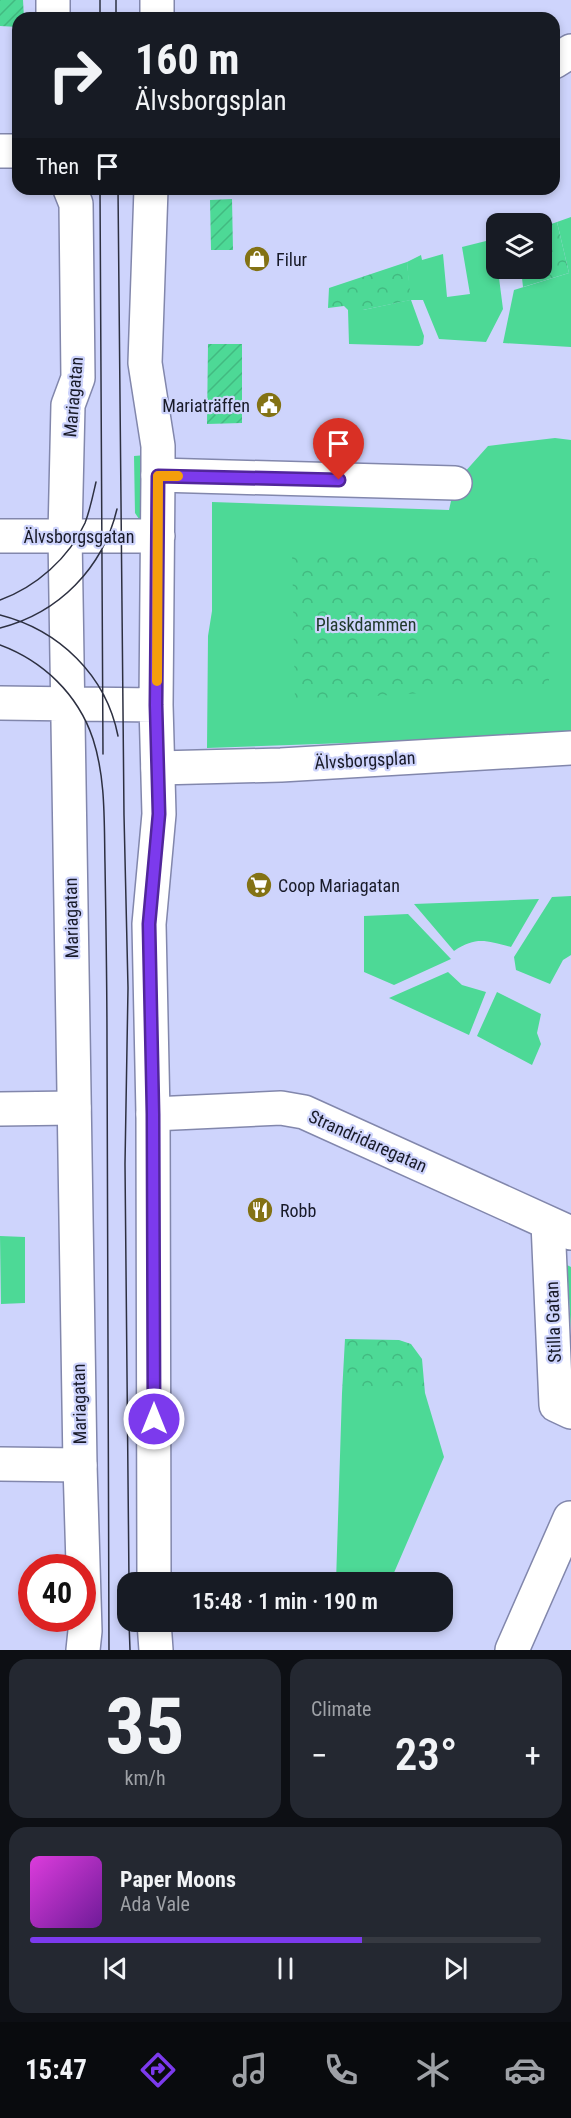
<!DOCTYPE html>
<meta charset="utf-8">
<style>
:root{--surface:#171b24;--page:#242831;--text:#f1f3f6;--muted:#9ea1a6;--line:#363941;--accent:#7c3aed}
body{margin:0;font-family:"Roboto Condensed",sans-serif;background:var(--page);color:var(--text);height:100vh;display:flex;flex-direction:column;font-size:22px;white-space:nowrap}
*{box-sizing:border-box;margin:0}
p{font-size:20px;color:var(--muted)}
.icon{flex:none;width:33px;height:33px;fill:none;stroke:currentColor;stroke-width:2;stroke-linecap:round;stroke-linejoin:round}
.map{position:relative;height:1650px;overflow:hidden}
.panel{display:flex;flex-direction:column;gap:9px;padding:9px;background:#0d0f14;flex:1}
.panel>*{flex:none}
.banner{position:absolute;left:12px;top:12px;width:548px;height:183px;border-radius:18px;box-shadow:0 3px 9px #0003;background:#171b24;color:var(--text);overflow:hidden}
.fabs{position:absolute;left:486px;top:213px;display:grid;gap:12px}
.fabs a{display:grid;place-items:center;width:66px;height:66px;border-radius:12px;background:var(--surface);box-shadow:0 3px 9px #0003;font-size:30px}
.speed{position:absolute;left:18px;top:1554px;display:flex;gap:12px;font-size:30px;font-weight:700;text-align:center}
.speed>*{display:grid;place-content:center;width:78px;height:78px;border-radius:50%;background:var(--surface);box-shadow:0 3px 9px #0003;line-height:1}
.speed .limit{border:9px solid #d22;background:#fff;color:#111}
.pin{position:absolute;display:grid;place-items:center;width:51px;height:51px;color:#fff;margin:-62px -26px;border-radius:50% 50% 50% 0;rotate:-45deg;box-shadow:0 0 6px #0007}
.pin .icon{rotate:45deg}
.me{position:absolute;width:66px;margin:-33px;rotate:0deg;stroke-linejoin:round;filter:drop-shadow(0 0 4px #0008)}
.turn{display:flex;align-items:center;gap:21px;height:126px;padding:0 24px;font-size:27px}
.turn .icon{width:78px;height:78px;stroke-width:2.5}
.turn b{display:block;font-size:42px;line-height:51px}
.then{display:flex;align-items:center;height:57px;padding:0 24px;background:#0003;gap:12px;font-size:22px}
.big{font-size:45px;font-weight:600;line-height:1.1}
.panel .widget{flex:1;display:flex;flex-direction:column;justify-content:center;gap:9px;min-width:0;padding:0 21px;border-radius:18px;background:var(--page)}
.panel .dial{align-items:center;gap:0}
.dial b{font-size:78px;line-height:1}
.song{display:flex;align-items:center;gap:18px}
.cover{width:72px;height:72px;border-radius:9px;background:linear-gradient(135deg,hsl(300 70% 55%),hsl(280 70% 35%))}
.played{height:6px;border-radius:3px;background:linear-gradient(90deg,var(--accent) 65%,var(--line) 65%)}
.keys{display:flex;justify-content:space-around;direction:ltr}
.heat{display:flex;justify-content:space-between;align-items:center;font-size:33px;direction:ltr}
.panel .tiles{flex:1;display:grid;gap:9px;grid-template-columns:1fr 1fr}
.widget:last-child{grid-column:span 2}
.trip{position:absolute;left:117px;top:1572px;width:336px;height:60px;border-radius:18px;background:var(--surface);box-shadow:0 3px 9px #0003;font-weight:600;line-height:60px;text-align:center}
.menu{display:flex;height:96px;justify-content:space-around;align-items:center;background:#090b0e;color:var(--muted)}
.menu .icon{width:42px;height:42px}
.menu .selected{color:var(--accent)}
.menu b{font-size:27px;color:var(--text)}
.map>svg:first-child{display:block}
.grass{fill:#4dd996}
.park{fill:url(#park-crowns)}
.garden{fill:url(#garden-furrows)}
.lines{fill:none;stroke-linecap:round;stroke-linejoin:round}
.street-casing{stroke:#8287ac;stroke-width:36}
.secondary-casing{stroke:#8287ac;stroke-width:36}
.street{stroke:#fff;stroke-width:33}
.secondary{stroke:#fff;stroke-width:33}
.tram{stroke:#2d3041;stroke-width:1.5}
.route-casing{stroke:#51269a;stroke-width:15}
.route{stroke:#7c3aed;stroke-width:10}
.slow{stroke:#f59e0b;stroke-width:10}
.labels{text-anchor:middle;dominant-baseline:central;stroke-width:4.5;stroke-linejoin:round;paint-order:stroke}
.poi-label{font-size:18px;fill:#181a28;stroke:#ced4fc;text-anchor:start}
.street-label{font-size:18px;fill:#181a28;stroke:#ced4fc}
.park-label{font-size:18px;fill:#213a2c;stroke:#ced4fc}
</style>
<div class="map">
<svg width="571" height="1650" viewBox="0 0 571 1650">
<defs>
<pattern id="park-crowns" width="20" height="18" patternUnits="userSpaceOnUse" patternTransform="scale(1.5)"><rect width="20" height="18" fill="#4dd996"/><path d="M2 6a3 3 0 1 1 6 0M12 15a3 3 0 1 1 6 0" fill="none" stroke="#42ba81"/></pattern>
<pattern id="garden-furrows" width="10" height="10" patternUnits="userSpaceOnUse" patternTransform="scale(1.5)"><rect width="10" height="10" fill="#4dd996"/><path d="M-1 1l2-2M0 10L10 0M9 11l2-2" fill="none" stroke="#42ba81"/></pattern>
</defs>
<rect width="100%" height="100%" fill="#ced4fc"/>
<path class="grass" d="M571,217V347L503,343L514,290L569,273L557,222Z
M494,239L503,309L486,342L439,339L423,300H411L424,336L423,344L419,346L349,344L348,310H363L410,300L407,262L421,255L422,260L443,254L447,297L470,294L462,247Z
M555,438L571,440V735L207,748L208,636L212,611V502L449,510L455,483L488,446Z
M146,455L142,519H139L135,513L134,456Z
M571,896V955L563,960L550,984L516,970L514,957L552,897Z
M539,899L511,947C486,941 477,936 454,951L414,904Z
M408,914L451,959L394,985L364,972V916Z
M448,972L462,985L486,992L469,1035L389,998Z
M497,992L541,1014L537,1033L541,1044L532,1065L477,1036Z
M0,1236L25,1237V1303L1,1304Z
M342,1393H425L444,1457L390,1582H336Z"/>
<path class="park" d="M557,222L569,273L523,287L521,269L542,268V227Z
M407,262L411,300L363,310H348L344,306L328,308L329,288Z
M292,549L550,559L549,685L295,701Z
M567,1265L571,1267V1331Z
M345,1339L399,1340L411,1344L422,1359L425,1393H342Z"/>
<path class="garden" d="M0,0H23L24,18H18V27L0,26Z
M232,199L233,250H211L210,200Z
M208,344H242V423L207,424Z"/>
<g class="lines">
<g class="street-casing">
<path id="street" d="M554,62L571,51
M0,151H18
M158,475L455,483
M158,768L281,765L571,748
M0,1109L74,1108
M153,1114L281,1108L304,1112L571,1233
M548,1223L556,1405L571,1412
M0,1464L80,1465
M512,1650L570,1518"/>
</g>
<g class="secondary-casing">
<path id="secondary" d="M53,18V0
M157,18V0
M70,189L76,204L78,378L68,405L65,535L80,1465L85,1631L83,1650
M151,189L145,363L158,446V475L156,705L159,814L149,924L153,1114L154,1582
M0,536H158
M0,703L156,705
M154,1622L156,1650"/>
</g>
<use href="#street" class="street"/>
<use href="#secondary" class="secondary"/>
<path class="tram" d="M100,0V18
M116,0V18
M100,189L103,754
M118,189L124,815L128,988L125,1164L129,1582
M0,600C36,587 69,558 85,523C90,510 93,495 96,482
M0,615C59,630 106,675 118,736
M0,628C59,613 103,568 117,509
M0,645C43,661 78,694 93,739C106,779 104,823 105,864C106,924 107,984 107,1044C107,1246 108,1448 109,1650
M129,1622L130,1650"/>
</g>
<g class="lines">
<g class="route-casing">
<path id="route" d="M154,1419L153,1114L149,924L159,814L156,705L158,476L339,480"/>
</g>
<use href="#route" class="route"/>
<path class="slow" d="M157,681L158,476H178"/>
</g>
<defs>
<g id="shop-disc" transform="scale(1.35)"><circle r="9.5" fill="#837214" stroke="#ced4fc"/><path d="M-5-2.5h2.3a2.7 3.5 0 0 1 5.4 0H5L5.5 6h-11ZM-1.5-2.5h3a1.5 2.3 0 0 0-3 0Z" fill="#fff"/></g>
<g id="civic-disc" transform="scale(1.35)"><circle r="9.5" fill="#837214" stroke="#ced4fc"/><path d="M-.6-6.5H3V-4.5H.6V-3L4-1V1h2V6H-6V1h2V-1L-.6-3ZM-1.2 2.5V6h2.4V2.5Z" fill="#fff"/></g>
<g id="supermarket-disc" transform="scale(1.35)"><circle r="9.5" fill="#837214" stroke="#ced4fc"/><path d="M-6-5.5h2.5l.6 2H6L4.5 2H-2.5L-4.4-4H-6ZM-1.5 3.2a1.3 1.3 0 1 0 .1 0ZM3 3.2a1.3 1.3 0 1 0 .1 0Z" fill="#fff"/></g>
<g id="restaurant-disc" transform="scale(1.35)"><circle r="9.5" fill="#837214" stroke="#ced4fc"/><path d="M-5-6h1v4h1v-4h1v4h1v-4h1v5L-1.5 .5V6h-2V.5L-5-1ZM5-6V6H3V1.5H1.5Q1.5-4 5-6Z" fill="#fff"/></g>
</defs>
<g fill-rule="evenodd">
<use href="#shop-disc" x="257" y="259"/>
<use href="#civic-disc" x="269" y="405"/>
<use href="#supermarket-disc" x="259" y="885"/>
<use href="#restaurant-disc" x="260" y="1210"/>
</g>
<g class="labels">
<g class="poi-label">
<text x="276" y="259">Filur</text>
<text x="250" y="405" text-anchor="end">Mariaträffen</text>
<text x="278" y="885">Coop Mariagatan</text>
<text x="280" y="1210">Robb</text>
</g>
<g class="street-label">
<text transform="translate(73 397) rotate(-85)">Mariagatan</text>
<text x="79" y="536">Älvsborgsgatan</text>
<text transform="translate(365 760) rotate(-3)">Älvsborgsplan</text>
<text transform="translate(71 918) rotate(-91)">Mariagatan</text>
<text transform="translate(368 1141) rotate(24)">Strandridaregatan</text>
<text transform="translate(553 1322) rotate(-92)">Stilla Gatan</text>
<text transform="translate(79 1404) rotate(-91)">Mariagatan</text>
</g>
<g class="park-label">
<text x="366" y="624">Plaskdammen</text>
</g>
</g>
</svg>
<div class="fabs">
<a><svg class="icon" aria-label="layers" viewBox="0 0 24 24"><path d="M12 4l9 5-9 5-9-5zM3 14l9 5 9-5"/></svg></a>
</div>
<div class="speed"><div class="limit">40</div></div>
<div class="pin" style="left:339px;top:480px;background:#d93025"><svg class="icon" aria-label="arrive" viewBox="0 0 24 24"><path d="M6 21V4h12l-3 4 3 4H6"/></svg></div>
<svg class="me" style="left:154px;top:1419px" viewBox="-20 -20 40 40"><circle r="17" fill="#7c3aed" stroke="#fff" stroke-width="3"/><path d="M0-11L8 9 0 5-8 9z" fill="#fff"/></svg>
<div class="trip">15:48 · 1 min · 190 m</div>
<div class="banner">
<div class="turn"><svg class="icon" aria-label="right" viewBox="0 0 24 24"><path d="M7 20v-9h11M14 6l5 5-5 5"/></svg><div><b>160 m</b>Älvsborgsplan</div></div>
<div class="then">Then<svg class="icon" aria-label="arrive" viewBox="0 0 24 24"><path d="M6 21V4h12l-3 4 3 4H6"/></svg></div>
</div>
</div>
<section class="panel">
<div class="tiles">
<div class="widget dial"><b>35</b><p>km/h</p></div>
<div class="widget"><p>Climate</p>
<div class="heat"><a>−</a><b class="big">23°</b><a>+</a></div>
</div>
<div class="widget">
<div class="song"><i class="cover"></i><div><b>Paper Moons</b><p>Ada Vale</p></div></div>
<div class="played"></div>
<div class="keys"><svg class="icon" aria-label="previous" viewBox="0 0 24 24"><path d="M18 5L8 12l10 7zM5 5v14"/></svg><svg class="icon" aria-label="pause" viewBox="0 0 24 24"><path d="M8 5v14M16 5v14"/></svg><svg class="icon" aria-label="next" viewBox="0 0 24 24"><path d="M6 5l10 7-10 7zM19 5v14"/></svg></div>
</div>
</div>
</section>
<nav class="menu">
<b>15:47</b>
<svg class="icon selected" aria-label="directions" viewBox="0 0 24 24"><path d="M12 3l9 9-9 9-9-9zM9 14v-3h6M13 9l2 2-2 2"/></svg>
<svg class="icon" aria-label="music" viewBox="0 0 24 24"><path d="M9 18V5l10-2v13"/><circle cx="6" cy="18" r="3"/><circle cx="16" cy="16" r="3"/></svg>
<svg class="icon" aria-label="phone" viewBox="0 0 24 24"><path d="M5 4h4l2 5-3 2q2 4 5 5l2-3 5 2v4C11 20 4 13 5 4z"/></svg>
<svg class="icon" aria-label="climate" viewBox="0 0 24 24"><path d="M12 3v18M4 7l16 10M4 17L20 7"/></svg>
<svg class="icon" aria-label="car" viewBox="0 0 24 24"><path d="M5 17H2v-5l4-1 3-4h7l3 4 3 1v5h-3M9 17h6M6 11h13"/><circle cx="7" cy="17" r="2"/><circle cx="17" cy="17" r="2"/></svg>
</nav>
